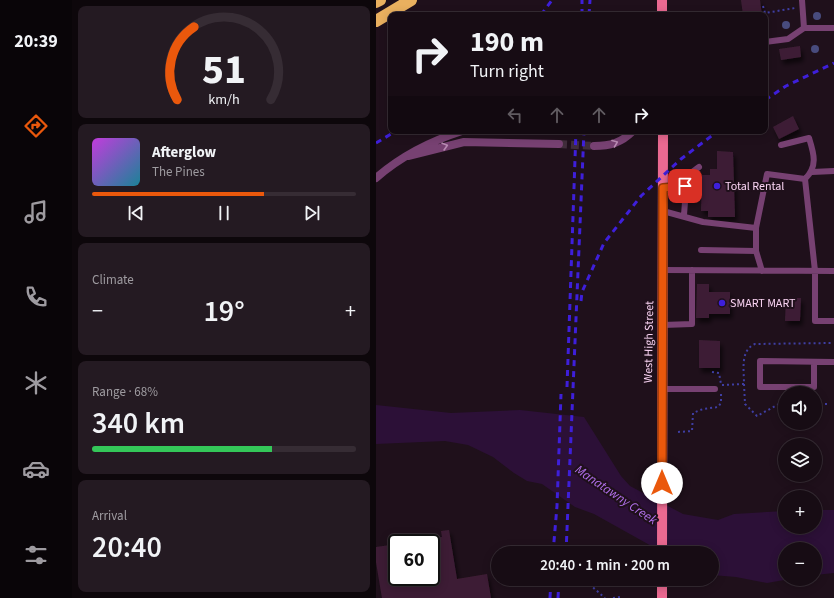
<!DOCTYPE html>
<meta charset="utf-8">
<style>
:root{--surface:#170c14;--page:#241a22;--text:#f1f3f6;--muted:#9e9ba0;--line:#362c34;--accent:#ea580c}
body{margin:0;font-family:"Source Sans 3",sans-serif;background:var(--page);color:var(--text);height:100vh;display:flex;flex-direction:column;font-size:15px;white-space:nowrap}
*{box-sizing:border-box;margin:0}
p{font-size:13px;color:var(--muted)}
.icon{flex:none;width:22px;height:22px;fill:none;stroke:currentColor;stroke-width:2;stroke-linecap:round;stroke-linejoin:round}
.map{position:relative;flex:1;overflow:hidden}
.details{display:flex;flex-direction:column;gap:6px;padding:6px;background:#0d070b;width:304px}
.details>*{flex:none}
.top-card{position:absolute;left:12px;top:12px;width:380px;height:122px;border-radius:8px;box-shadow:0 2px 10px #0003,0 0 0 1px var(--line);background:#170c14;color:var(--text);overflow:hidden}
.fabs{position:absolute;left:402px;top:386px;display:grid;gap:8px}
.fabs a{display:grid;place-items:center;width:44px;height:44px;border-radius:50%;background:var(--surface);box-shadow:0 2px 10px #0003,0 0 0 1px var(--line);font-size:20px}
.speed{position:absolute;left:12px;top:534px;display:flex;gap:8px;font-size:20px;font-weight:700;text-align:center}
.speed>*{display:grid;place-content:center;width:52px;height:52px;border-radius:50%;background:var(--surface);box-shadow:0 2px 10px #0003,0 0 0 1px var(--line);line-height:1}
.speed .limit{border:2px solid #111;border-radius:6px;background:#fff;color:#111}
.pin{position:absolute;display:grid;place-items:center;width:34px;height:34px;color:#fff;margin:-17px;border-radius:8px;box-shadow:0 2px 6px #0006}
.me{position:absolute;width:44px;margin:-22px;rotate:0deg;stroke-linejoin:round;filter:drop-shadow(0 0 3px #0008)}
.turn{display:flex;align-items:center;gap:14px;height:84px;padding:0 16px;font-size:18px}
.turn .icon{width:52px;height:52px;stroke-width:2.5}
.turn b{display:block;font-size:28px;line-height:34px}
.lanes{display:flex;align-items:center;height:38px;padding:0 16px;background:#0003;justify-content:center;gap:20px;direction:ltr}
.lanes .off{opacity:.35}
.big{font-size:30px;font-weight:600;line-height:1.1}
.details .card{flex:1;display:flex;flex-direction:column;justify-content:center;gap:6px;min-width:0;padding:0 14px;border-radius:8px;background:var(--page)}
.details .dial{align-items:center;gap:0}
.dial svg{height:104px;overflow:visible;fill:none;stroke:var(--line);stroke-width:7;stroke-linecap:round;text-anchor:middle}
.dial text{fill:var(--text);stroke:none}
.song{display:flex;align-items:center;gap:12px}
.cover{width:48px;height:48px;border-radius:6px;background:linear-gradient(135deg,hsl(290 70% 55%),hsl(190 70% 35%))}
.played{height:4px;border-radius:2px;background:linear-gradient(90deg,var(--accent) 65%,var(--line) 65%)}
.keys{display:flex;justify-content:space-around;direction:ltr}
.heat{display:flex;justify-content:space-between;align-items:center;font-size:22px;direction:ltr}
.charge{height:6px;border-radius:3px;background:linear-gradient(90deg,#34c759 68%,var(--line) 0)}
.trip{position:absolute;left:115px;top:546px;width:228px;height:40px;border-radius:20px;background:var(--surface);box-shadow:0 2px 10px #0003,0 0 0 1px var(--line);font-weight:600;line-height:40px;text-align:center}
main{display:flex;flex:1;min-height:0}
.dock{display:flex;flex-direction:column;width:72px;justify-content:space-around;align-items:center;background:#090508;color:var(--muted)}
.dock .icon{width:28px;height:28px}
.dock .on{color:var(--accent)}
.dock b{font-size:18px;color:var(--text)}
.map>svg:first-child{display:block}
.water{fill:#2c1037}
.building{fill:#3d1e35;filter:url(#shadow)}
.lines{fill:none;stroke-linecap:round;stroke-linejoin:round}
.tertiary-tunnel{stroke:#402d3b;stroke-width:8;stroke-dasharray:8 4;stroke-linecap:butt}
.path{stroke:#3f3ea2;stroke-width:2;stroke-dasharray:2 3;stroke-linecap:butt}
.service{stroke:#774172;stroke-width:6}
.tertiary{stroke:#774172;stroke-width:8}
.primary{stroke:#ea6991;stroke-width:10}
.motorway{stroke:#e9b05f;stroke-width:12}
.rail{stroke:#3e1fda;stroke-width:3;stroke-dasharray:6 5;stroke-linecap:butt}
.tree{fill:#484b7d}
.oneway{stroke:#b88ab2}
.route-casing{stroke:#983908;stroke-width:10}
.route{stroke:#ea580c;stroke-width:7}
.poi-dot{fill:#3e1fda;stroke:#1f101b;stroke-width:1.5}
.labels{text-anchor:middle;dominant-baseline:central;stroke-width:4;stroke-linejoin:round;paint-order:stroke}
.poi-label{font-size:12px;fill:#f9d3f2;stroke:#1f101b;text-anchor:start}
.street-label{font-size:12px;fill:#f9d3f2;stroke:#1f101b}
.water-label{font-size:13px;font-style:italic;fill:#b16feb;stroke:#1f101b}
</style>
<main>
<nav class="dock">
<b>20:39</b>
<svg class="icon on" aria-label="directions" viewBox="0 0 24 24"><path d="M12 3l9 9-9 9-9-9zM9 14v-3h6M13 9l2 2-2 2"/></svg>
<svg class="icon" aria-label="music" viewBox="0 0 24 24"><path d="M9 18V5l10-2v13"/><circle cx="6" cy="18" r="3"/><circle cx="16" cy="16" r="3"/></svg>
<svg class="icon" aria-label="phone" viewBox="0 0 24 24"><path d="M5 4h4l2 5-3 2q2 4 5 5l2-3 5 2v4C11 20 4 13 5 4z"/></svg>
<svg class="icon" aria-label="climate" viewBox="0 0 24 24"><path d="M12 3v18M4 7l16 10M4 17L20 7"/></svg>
<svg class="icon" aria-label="car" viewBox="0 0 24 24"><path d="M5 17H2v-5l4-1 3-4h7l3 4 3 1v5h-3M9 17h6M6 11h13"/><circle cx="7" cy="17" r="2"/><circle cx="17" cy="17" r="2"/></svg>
<svg class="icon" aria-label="filters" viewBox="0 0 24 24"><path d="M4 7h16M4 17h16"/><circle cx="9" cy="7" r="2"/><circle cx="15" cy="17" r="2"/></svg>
</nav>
<section class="details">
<div class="card dial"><svg viewBox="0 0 100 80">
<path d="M14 69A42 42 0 1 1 86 69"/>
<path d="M14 69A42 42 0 0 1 27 13" stroke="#ea580c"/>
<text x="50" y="56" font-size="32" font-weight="700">51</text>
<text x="50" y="72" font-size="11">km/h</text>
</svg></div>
<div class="card">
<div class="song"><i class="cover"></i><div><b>Afterglow</b><p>The Pines</p></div></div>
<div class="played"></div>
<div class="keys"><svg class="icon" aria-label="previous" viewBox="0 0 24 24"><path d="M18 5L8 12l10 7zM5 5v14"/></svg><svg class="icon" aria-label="pause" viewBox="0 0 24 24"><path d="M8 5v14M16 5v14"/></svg><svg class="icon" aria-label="next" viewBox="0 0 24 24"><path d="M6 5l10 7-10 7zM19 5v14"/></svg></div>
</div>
<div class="card"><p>Climate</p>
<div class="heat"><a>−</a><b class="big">19°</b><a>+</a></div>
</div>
<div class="card"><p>Range · 68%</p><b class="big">340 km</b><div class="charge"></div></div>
<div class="card"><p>Arrival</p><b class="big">20:40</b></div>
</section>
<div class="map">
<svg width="458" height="598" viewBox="0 0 458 598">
<defs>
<filter id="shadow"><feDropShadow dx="2.5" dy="4.5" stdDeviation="2" flood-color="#0009"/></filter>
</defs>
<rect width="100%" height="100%" fill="#1f101b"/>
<path class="water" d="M0,405L75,413L144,410L208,417L245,476L254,486L307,514L342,520L358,514L409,511V527H439V510H458V573L439,575V549H409V579H414L391,583L360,577L336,575V553H288L218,514L199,507L166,484L151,481L138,473L117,457L92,445L69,441L0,444Z"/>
<path class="building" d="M365,0H384L386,15H367Z
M424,46L425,57L405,60L403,49Z
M417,116L423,129L403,139L397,127Z
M341,151L357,152L359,217H332V211H325L326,175H334V169H341Z
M321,284H333V292H354V314H333V318H320Z
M410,298H425L424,321H409Z
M323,340L344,341V368H323Z
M73,530L81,579L111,574L115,598H6L0,562V547L21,544V577H55V538L66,537L65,531Z"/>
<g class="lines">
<path class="tertiary-tunnel" d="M183,144L218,146"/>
<path class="path" d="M387,6L389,13L419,8
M336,372L343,373L345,384
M368,384L369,404L381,416L403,404H409
M346,385L368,384C368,370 364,350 379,344L455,343
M439,404H454
M302,432L316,431L317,413L327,409L342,407L345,403V394
M133,579L154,582
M194,581L212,583L229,598
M237,598L244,597"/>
<path class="service" d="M426,0L428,28
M389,42L412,39L428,28H458
M405,145L433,138C438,154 442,166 429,179
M436,172L458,171
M287,188L309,186
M287,211L327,222L380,228L391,174L429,179L439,271V321H458
M308,215L311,176L323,167
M380,228V251L386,271
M325,250L380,251
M287,270L458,271
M287,325L316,324V270
M438,362V387H384V361L458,362
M286,389H339"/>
<path class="tertiary" d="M218,146C234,146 245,143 257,131
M32,156L88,142L183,144
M0,178C24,157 55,141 86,131"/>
<path class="primary" d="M286,15V0
M286,553L287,131
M286,579V598"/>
<path class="motorway" d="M0,2L4,0
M0,21L35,0"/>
<path class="rail" d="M165,15L176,0
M206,15V0
M213,15L214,0
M389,100L410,86L458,63
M0,143L20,131
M205,301L206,292L228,243L265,196L305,159L342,131
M191,387L200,131
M177,553L181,506L185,394
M190,553L208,131
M174,598L175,579
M182,598L183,579"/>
</g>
<g class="tree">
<circle cx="441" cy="16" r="4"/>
<circle cx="410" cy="25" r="4"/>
<circle cx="439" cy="49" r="4"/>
</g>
<defs><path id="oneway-chevron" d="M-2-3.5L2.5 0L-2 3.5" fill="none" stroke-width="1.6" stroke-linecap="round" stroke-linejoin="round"/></defs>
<g class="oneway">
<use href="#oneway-chevron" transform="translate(239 143) rotate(-21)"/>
<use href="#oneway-chevron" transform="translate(69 146) rotate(-16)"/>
</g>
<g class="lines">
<g class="route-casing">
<path id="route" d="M286,483L287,188L309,186"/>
</g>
<use href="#route" class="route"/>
</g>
<g class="poi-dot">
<circle cx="341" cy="186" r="4"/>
<circle cx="346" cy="303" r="4"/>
</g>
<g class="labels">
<g class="poi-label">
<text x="349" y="186">Total Rental</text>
<text x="354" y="303">SMART MART</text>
</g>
<g class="street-label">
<text transform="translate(273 342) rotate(-89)">West High Street</text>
</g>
<g class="water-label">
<text transform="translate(240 495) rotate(34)">Manatawny Creek</text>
</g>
</g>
</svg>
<div class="fabs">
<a><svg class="icon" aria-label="sound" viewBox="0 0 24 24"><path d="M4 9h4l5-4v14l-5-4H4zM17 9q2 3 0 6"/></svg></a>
<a><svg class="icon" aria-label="layers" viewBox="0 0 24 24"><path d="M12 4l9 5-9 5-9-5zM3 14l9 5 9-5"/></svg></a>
<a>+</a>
<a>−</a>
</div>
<div class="speed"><div class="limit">60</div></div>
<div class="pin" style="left:309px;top:186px;background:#d93025"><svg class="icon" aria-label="arrive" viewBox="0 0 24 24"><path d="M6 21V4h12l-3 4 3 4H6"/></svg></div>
<svg class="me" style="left:286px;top:483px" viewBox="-20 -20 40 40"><circle r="19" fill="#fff"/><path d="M0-13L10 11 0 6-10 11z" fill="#ea580c"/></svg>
<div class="trip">20:40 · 1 min · 200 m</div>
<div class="top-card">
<div class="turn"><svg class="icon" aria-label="right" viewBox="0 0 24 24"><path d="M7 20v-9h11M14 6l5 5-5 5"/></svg><div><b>190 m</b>Turn right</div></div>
<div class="lanes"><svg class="icon off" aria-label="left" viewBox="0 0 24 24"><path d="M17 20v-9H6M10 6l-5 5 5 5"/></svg><svg class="icon off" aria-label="ahead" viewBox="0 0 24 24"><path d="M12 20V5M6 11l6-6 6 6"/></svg><svg class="icon off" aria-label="ahead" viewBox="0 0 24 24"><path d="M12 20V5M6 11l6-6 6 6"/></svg><svg class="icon" aria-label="right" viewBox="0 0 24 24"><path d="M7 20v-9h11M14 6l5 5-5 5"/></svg></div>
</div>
</div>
</main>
